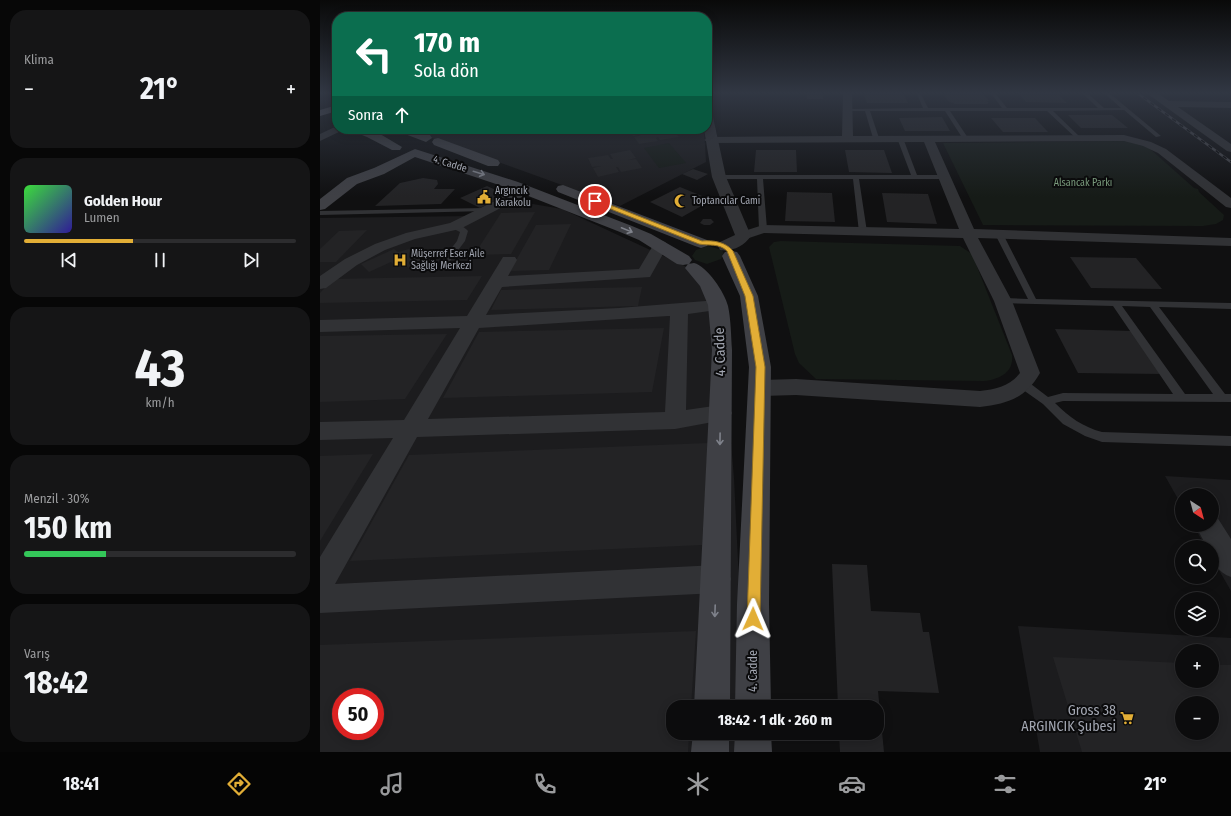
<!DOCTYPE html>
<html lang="tr">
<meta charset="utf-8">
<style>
:root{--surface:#0c0c0d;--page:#151516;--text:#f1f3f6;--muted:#9a9b9d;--line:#2c2c2e;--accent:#e2ae36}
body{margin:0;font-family:"Fira Sans Condensed",sans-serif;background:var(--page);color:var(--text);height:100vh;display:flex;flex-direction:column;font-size:15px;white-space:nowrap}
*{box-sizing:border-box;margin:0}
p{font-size:13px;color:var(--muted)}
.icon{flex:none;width:22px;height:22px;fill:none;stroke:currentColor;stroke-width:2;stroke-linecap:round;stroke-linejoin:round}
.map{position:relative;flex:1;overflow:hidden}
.side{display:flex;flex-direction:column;gap:10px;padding:10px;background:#070707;width:320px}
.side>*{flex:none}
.top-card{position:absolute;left:12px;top:12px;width:380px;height:122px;border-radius:16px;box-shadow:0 2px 10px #0003,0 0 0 1px var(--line);background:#0b6e4f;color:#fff;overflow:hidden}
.needle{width:26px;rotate:144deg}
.tools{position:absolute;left:855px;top:488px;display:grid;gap:8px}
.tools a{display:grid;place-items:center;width:44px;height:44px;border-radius:50%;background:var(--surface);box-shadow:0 2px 10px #0003,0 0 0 1px var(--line);font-size:20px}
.speed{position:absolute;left:12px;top:688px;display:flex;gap:8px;font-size:20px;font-weight:700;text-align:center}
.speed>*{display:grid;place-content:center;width:52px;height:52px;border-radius:50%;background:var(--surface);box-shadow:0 2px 10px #0003,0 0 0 1px var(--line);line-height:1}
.speed .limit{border:6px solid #d22;background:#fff;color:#111}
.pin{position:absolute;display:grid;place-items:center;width:34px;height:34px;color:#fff;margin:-17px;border:2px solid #fff;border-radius:50%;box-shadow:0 1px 4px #0007}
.me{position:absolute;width:44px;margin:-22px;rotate:1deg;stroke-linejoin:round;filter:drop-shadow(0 0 3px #0008)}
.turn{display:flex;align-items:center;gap:14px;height:84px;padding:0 16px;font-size:18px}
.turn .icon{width:52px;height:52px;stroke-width:2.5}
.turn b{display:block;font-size:28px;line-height:34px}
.then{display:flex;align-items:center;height:38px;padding:0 16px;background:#0003;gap:8px;font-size:15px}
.big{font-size:30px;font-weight:700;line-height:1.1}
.side .card{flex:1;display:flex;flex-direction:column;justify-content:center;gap:6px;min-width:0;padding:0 14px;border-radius:16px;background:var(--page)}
.side .dial{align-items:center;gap:0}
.dial b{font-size:52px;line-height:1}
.song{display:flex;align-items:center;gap:12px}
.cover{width:48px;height:48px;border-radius:6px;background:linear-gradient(135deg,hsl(120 70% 55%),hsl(250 70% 35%))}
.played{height:4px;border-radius:2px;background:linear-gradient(90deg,var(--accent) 40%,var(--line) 40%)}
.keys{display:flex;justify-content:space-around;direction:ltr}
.heat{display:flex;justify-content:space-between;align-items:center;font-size:22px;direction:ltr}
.charge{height:6px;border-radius:3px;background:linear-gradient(90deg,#34c759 30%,var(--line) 0)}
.trip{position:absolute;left:346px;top:700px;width:218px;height:40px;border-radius:16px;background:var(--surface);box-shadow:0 2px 10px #0003,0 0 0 1px var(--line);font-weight:700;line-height:40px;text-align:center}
.tab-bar{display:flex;height:64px;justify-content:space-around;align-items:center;background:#050505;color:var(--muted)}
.tab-bar .icon{width:28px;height:28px}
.tab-bar .active{color:var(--accent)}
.tab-bar b{font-size:18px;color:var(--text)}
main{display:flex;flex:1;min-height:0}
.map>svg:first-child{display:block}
.built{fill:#1c1c1e;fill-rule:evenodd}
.green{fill:#161b17}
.building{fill:#232325;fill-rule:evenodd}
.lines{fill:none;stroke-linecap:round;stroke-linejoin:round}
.service{fill:#313235;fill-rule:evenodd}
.minor{fill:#313235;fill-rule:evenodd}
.tertiary{fill:#313235;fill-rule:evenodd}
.secondary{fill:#3f4045;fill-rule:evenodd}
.trunk{fill:#55565d;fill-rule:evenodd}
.rail-casing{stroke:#44454a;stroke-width:2.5}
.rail{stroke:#0b0b0c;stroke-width:1.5;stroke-dasharray:4.5;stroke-linecap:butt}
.oneway{stroke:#7f828b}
.route{fill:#e2ae36;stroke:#937123}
.labels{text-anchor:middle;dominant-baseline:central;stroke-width:4;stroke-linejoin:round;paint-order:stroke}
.far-street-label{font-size:10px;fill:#a2a6b1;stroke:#0b0b0c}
.far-park-label{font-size:10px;fill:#7a9b7d;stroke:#0b0b0c}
.far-poi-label{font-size:10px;fill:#a2a6b1;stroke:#0b0b0c;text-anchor:start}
.street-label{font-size:12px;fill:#a2a6b1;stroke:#0b0b0c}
.near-street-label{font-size:14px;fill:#a2a6b1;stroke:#0b0b0c}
.near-poi-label{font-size:14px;fill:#a2a6b1;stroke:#0b0b0c;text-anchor:end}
</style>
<main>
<section class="side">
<div class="card"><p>Klima</p>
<div class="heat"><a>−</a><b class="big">21°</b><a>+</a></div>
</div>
<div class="card">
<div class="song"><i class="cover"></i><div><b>Golden Hour</b><p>Lumen</p></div></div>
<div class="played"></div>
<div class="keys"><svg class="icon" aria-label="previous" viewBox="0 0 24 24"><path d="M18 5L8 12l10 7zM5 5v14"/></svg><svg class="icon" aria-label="pause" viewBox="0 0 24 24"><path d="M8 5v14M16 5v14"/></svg><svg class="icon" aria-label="next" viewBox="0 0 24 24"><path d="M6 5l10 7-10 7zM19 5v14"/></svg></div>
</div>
<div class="card dial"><b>43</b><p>km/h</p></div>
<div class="card"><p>Menzil · 30%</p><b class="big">150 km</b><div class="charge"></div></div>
<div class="card"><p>Varış</p><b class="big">18:42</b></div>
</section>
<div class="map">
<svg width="911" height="752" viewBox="0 0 911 752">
<rect width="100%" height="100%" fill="#101011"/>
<path class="built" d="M87,129H384L386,162L300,206Z
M213,204L242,209L367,267L374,272L401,325L414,478L425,707H353V733H427L428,752H0V218L152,216L182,208ZM21,697H55V731H21Z
M845,476L911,480V591L892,558V547H886L873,525H892V495H862V506Z
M698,626L911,638V752H720ZM862,651H892V681H862ZM862,703H892V733H862Z"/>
<path class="green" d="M807,141L829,148L874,188L878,189L879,192L904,215L903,220L896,224L883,226L663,225L623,143Z
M349,143L366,163L339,168L324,148Z
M461,241L640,246L652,254L692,355C694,373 679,379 664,381L496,379L479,363L475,354L449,247L454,242Z
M388,246L402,250L404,254L401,259L387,264L375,260L372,256L376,250Z"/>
<path class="building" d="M486,92H503V99H487Z
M548,92H578L584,95L588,103H547L544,95Z
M628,92H658L664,95L669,101H667L669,103L667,104H635L628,101L624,95Z
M697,92L737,93L747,103L706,102Z
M748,115H792L808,128H761Z
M622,117L630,131H585L579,118Z
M671,118H715L728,132H683Z
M350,129L342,131L353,130L359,137L340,140L338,137L336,138L338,141L319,144L314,137L325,134L313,136L308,130Z
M310,150L316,158L308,160L316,159L322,168L301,172L298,167H296L299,172L278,177L273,168L281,166L272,167L268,158L288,155L291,159H293L290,154Z
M436,150H476L477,172H434Z
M525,150H564L572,173L529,172Z
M373,169L388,174L377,180L362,174Z
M103,178L117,180L118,184L114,189H135L121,204L55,206L80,183Z
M167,186L187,195L160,208L140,198Z
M360,187L392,200L362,217L330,202Z
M467,192L512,193L515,222L465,221Z
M562,193L608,194L617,224L567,222Z
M215,212L191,254L154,255L181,213Z
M383,219H391L394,222L390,225H384L380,223Z
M251,224L229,270L190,271L216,225Z
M47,230L16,262H0V249L19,231Z
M98,248L108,256L106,257L110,261L90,269L81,262L74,265L71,262L49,272L41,264L74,249L78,252L89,249L91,251Z
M750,257L816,258L842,289L771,288Z
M162,276L147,300L0,303V293L13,279Z
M322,287L318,306L171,310L181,290Z
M344,328L332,392L123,398L159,332Z
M735,329L813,331L843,374L758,373Z
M127,334L85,399L0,402V336Z
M388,443L382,545L30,561L89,455Z
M53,454L0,541V456Z
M512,564L547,565L551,611L600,613L603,632H609L619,693L558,691L564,752H520L519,733H557V707H518Z
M376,631L371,707H353V733H369L368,752H0V645ZM21,697H55V731H21Z
M733,657L862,663V681H892V665H911V752H762ZM862,703H892V733H862Z"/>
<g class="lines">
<path class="service" d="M596,92H600L608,108H682L670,92H674L687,108H778L761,92H766L784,108H801L783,92H788L841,136L836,137L804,110L733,111L760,137L761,138L758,140L727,111H630L648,138L645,140L643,139L625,111H550L559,138L556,140L553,138L545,111H527L525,110L527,109L603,108Z
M580,136L583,138L597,175H624L627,177L624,179H539L547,232L543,234L539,232L533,179H443L447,229L443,231L439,229L437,179H399L396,177L399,175H591L577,138Z
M165,208L168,210L167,211L0,215V211Z
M132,224C138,223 144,227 148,231L145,241L124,269H118L117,267L137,241L140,232L132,228Z
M676,232L683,234L716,299L911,303V309L839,307L905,394H911V402L743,401L735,403C749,417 763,427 782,432L911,436V446L782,442L765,436L743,424L723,404L699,387L698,384L699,381H707L728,397L743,393L853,394L793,306L680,303L679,301L683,298L708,299L675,234ZM802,306L830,307L893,394H865Z"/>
<path class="minor" d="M523,92H532L533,136L804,135L831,142L846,149L911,198V208L906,207L838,153L823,146L804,141L615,142L654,229L911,238V246L658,238L692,301L720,373C706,398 687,404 660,407L476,395L440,396L433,393L430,388L433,383L440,380L476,379L660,391C676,389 690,386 700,373L674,301L643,238L444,233L423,240L418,239L416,236L418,233L443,225L639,229L604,142L390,143L384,140L390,137L522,136Z
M825,92H836L849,101L911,102V108L858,107L911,144V152L907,151Z
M17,126V129H22L21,131L0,141V134Z
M205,186L210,187L211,190L210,193L140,229L95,239L65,250L37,265L6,288L0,289V276L25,259L55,244L86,233L130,223Z
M340,240L345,242L348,245L330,277L182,287L166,315L299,308L398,300L404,301L407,305L404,309L368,314L366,410L401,405L409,407L412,413L409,419L355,429L97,437L15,584L397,565L407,569L411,579L407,589L397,593L0,613V557L73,438L0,440V422L84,420L140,328L0,332V320L147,316L183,257H195L197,260L188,276L319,269L335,242ZM348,316H350L345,412L108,419L159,328Z
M892,515L897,517L911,539V577C897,572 892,562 892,547H887L875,525H892Z"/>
<path class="tertiary" d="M387,114L393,117L406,177L431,236C424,246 412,252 400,250L398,246L400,242L415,235L392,177L384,129H387Z"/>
<path class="secondary" d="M30,129H48L55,131L82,147L80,150H72L47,137L32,131Z
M75,129H92L110,135L112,138L106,142L77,131Z
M118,138L178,160L180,163L178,166H168L114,145L112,142L114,139Z
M95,149L198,182L312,226L331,234L369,256L372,260L369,264L363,265L357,264L319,240L300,232L188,188L95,157L64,174L37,184L5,209L0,210V199L27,178L54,168Z
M243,185L387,240L389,243L387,246L381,248L375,246L238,192L236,189L238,186Z
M411,251L417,252L420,256L438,296L451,367L449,604L451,707H415L417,604L429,367L420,296L402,256L405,252Z
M374,263C387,266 405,293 408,306C411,320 411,336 412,350L410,707H374L392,350L388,305L380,286L365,268L368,264Z
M373,733H409V752H371Z
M415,733H451L452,752H414Z"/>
<path class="trunk" d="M17,105V111L0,116V110Z"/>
<g class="rail-casing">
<path id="rail" d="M816,92L911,162"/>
</g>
<use href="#rail" class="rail"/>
</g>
<defs><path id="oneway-shaft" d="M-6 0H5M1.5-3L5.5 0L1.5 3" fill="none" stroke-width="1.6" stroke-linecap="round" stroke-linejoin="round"/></defs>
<g class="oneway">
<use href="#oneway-shaft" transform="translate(159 173) rotate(17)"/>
<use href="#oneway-shaft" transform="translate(307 230) rotate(22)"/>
<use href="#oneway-shaft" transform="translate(400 439) rotate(91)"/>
<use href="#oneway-shaft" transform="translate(395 611) rotate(92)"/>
</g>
<linearGradient id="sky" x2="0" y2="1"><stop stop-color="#090909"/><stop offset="0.47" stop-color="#313743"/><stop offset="1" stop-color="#313743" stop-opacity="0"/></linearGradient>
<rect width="911" height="197" fill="url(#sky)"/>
<path class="route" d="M275,199L382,241C393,240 406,242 413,251L433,296L445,367L440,619L438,623L433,625L429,623L427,619L436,367L425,296L407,251C399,243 389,246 379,244L273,202L272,201Z"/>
<defs>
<g id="civic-bare" transform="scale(1.08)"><path d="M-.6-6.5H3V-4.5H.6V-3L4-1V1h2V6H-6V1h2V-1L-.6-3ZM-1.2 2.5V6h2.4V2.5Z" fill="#e2ae36" stroke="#0b0b0c" stroke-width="2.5" paint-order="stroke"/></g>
<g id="mosque-bare" transform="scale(1.08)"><path d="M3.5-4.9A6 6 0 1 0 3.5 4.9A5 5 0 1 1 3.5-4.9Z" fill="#e2ae36" stroke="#0b0b0c" stroke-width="2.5" paint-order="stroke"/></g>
<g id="hospital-bare" transform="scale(1.08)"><path d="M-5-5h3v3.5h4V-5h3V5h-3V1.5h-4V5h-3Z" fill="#e2ae36" stroke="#0b0b0c" stroke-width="2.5" paint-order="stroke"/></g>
<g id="supermarket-bare" transform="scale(1.08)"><path d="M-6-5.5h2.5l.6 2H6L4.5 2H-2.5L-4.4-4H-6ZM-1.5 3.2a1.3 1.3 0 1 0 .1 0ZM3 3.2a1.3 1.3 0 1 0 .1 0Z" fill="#e2ae36" stroke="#0b0b0c" stroke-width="2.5" paint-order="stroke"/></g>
</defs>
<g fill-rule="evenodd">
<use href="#civic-bare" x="164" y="197"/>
<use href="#mosque-bare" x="361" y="201"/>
<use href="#hospital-bare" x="80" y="260"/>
<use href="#supermarket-bare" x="807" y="718"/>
</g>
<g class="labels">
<g class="far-street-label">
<text transform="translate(130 164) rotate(17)">4. Cadde</text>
</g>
<g class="far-park-label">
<text x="763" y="183">Alsancak Parkı</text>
</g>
<g class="far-poi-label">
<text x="175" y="191">Argıncık<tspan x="175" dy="12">Karakolu</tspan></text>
<text x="372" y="201">Toptancılar Cami</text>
<text x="91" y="254">Müşerref Eser Aile<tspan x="91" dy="12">Sağlığı Merkezi</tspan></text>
</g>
<g class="street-label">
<text transform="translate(433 671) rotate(-90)">4. Cadde</text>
</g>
<g class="near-street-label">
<text transform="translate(400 352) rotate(-92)">4. Cadde</text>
</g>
<g class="near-poi-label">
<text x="796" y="710">Gross 38<tspan x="796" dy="16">ARGINCIK Şubesi</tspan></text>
</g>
</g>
</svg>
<div class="tools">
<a><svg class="needle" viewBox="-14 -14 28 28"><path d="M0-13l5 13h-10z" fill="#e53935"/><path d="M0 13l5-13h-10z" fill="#9a9b9d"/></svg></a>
<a><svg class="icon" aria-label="search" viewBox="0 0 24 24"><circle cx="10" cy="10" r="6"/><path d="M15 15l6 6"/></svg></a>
<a><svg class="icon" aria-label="layers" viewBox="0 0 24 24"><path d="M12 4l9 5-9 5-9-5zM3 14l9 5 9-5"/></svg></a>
<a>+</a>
<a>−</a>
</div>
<div class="speed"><div class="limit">50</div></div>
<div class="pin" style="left:275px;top:201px;background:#d93025"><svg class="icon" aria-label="arrive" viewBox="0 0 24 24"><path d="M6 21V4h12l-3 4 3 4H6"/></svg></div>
<svg class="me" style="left:433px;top:619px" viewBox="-20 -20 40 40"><path d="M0-17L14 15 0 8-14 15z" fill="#e2ae36" stroke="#fff" stroke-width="4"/></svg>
<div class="trip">18:42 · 1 dk · 260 m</div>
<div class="top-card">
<div class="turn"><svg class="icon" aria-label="left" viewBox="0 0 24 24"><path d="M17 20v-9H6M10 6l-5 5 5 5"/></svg><div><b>170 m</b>Sola dön</div></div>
<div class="then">Sonra<svg class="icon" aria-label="ahead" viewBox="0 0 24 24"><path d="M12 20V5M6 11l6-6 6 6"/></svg></div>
</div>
</div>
</main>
<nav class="tab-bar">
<b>18:41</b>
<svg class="icon active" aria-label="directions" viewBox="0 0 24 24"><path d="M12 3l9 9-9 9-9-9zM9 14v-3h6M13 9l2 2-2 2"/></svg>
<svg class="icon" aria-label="music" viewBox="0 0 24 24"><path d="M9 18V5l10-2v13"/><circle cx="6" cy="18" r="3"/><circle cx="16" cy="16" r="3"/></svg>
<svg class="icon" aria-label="phone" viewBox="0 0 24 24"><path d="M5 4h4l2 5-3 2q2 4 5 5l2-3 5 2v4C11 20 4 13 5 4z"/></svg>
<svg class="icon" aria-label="climate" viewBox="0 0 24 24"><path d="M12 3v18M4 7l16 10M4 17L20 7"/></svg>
<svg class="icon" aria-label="car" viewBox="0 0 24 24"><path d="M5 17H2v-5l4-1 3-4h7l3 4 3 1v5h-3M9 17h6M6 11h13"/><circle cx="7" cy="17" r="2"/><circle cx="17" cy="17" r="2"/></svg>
<svg class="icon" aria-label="filters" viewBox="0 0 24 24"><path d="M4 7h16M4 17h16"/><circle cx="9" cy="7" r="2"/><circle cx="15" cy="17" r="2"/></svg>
<b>21°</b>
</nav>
